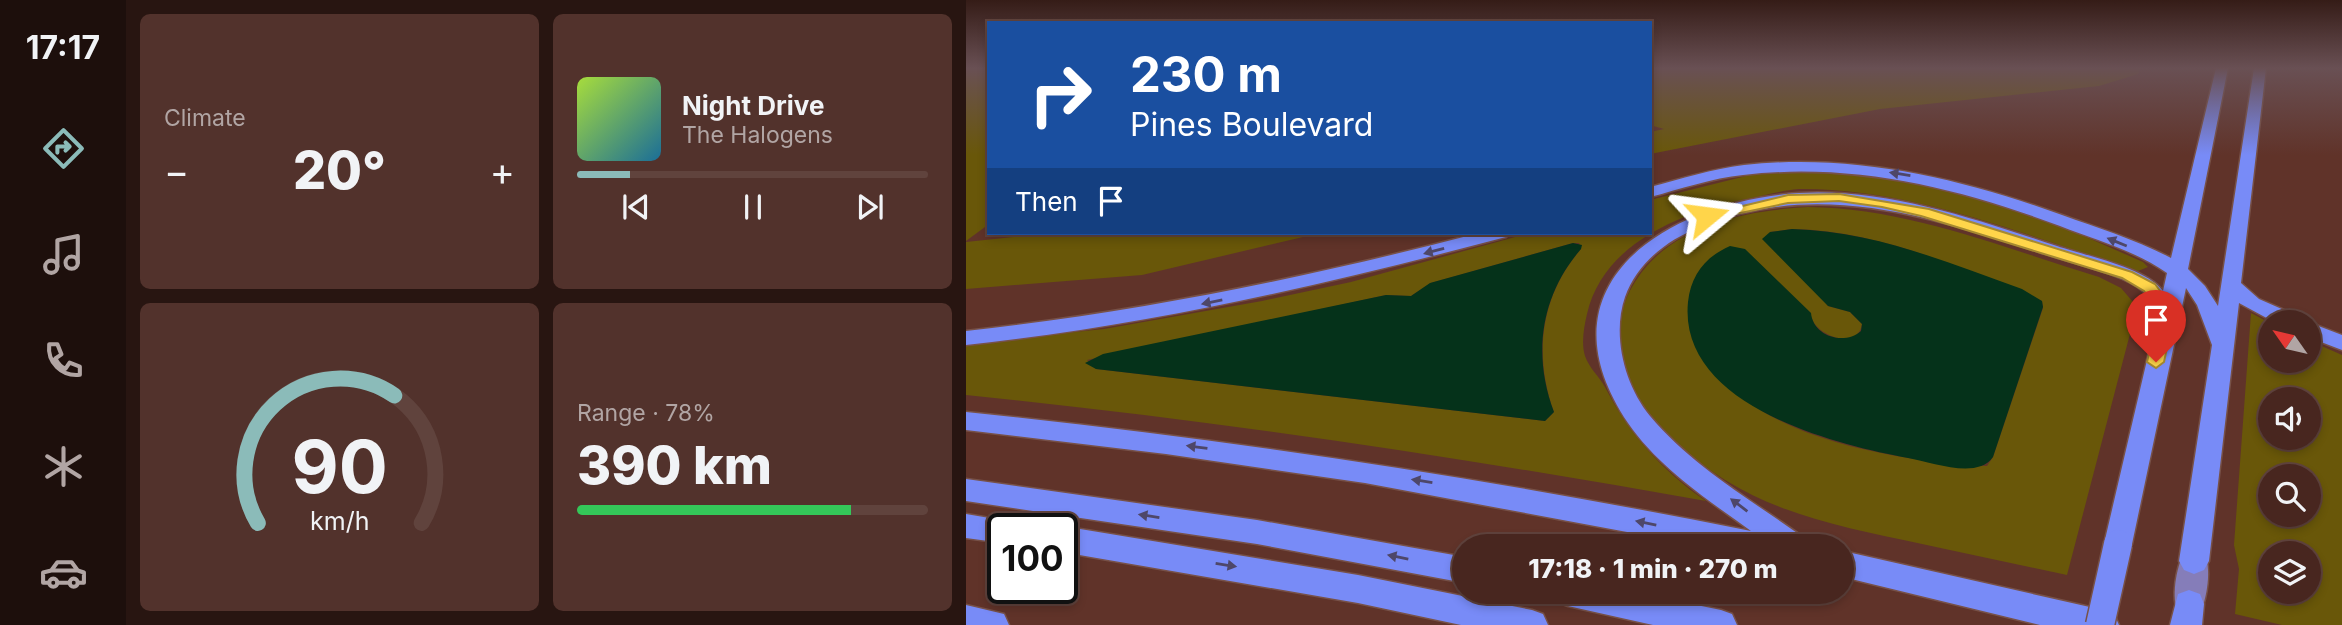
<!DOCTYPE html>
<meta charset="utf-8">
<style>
:root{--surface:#48261f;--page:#52322c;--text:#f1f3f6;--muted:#b1a5a4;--line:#60433d;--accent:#8bbbb9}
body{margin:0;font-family:Inter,sans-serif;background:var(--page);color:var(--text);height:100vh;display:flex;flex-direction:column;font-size:26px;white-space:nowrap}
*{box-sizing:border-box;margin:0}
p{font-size:23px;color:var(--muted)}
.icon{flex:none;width:38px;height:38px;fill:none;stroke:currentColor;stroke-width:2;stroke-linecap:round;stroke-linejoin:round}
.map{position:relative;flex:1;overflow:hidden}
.details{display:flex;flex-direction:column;gap:14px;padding:14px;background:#281511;width:840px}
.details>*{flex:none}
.top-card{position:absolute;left:21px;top:21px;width:665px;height:214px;border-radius:0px;box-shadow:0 4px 10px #0003,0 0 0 2px var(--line);background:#1a4fa0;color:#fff;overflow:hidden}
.needle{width:46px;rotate:304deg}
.fabs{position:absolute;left:1292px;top:310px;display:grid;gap:14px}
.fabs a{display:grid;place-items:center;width:63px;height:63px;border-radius:50%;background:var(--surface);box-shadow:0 4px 10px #0003,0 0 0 2px var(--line);font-size:35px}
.speed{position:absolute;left:21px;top:513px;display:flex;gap:14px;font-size:35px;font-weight:700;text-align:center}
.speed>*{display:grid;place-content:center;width:91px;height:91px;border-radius:50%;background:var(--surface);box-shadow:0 4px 10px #0003,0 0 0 2px var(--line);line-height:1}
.speed .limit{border:4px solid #111;border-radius:10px;background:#fff;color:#111}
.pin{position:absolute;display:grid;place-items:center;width:60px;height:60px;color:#fff;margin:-72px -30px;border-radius:50% 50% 50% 0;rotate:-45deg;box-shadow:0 0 7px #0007}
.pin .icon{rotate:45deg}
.me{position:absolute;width:77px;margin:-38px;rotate:74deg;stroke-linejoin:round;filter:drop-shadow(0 0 5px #0008)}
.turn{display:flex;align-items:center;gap:24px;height:147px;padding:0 28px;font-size:32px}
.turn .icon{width:91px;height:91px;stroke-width:2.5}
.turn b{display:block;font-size:49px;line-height:60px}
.then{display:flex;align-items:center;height:66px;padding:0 28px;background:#0003;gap:14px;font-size:26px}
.big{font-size:52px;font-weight:800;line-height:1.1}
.details .tile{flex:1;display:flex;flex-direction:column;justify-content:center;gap:10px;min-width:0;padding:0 24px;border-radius:10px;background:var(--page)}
.details .dial{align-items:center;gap:0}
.dial svg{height:182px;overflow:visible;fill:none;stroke:var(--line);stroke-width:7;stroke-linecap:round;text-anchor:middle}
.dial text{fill:var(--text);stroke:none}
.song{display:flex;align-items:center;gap:21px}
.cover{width:84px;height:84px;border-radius:10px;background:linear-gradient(135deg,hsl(80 70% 55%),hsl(200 70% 35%))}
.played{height:7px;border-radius:4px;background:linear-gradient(90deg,var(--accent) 15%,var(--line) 15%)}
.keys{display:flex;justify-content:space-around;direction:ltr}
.heat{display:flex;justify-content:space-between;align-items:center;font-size:38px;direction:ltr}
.charge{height:10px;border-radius:5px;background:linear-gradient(90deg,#34c759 78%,var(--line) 0)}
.details .tiles{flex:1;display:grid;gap:14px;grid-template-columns:repeat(2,1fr)}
.trip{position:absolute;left:486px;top:534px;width:402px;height:70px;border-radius:35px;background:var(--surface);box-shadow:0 4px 10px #0003,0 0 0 2px var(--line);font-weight:800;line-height:70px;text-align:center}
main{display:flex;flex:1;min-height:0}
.menu{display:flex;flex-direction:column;width:126px;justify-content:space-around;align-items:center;background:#1d0f0c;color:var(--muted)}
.menu .icon{width:49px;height:49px}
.menu .active{color:var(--accent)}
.menu b{font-size:32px;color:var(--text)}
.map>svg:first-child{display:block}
.green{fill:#695709;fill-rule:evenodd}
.water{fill:#05321a}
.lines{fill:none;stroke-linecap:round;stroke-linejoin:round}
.major-casing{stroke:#775148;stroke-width:3}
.highway-casing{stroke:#775148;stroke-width:3}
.major{fill:#857db9;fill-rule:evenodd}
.highway{fill:#788bf7;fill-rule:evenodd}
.highway-bridge-casing{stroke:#775148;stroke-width:31;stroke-linecap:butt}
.highway-bridge{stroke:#788bf7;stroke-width:28}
.oneway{fill:#4e4769}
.route{fill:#ffd54a;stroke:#a68a30;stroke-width:2}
</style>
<main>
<nav class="menu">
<b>17:17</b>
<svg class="icon active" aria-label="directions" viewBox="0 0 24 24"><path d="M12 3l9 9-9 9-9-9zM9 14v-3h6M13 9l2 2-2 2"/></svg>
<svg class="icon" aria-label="music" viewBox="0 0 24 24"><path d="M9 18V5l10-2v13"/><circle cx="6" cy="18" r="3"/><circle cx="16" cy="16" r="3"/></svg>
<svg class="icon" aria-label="phone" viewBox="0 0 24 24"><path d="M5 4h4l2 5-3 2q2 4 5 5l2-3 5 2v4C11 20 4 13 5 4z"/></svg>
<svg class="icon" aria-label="climate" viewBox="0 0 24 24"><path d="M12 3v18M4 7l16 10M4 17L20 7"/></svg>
<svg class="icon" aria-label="car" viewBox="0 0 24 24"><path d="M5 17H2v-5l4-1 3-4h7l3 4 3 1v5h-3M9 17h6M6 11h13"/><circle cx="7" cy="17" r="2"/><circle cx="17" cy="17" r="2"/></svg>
</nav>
<section class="details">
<div class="tiles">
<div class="tile"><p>Climate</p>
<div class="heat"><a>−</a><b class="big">20°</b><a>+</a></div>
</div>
<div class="tile">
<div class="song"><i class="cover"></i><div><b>Night Drive</b><p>The Halogens</p></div></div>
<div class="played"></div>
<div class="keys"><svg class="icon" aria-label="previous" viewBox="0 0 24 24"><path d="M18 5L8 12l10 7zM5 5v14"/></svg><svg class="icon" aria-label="pause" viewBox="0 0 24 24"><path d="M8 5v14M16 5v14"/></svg><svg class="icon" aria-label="next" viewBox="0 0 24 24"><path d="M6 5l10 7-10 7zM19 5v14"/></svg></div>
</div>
<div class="tile dial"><svg viewBox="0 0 100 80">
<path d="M14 69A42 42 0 1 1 86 69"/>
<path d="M14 69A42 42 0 0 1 74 13" stroke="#8bbbb9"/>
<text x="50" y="56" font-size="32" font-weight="700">90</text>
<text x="50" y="72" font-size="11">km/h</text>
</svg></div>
<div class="tile"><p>Range · 78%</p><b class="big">390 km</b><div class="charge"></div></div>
</div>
</section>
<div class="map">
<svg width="1376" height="625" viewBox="0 0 1376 625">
<rect width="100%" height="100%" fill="#603329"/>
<path class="green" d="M0,68H23V224L0,241Z
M684,68H1175L1172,74L1133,86L914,109L684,154V132L698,129L684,125Z
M860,171L939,178L1068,214L1177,262L1182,267L1172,271C1063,237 949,188 833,189C819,190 804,194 791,197C725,209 638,239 621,314C618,327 615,343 619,356C623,368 633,376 639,387C663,433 696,471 740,501C494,457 248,420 0,395V343L138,329L296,301L385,282L564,233H684V200L792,173ZM607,243H613L615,249C575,295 567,354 588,412L579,421L130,369L121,360L420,295L445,296L465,283Z
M842,207C942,208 1038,248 1133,277L1155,288L1167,302L1165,330L1101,575C1053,565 1004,554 956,544C863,524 781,510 710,442C690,424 673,404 663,379C651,349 649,316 666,287C701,225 777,211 842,207ZM826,229C916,231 994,268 1076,301L1077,308L1027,457L1021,466C990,466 961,461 930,456C849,441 759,413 724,331L846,319C853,337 892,350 896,324L884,312L862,306L804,232Z
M86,233H354L176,275L0,289V242Z
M1285,313L1304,323V360H1342V340L1376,355V625H1316L1269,614L1273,569L1268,545ZM1342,399V438H1304V399ZM1342,476V514H1304V476ZM1342,553V592H1304V553Z"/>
<path class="water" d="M826,229C908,231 980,262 1056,289L1076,301L1077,307L1027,457C1011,480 966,462 942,458C867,444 712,405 722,302C725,275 739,257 764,246L779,249L845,313C847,336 878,346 895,331L896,324L884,312L862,306L796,239L804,232Z
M607,243L616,245L615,249C575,295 566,354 588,412L579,421L130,369L119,363L137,354L420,295L445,296L464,283Z"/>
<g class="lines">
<g class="major-casing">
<path id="major" d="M1228,548L1238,552C1246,569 1241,597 1234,614L1223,618L1212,614C1205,597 1210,569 1218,552Z"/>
</g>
<g class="highway-casing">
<path id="highway" d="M1250,68H1262L1222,269L1239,286L1252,306L1288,68H1300L1275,283L1293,299L1334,317L1337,322H1308L1273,303L1243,561L1238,570L1228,574L1218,570L1213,561L1246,345L1231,305L1220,288L1166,544L1162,553L1152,557L1142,553L1138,544L1192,313C1187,307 1183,297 1177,291C1156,273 1101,262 1073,252C962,215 847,180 734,227C701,240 671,263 659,297C646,335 658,384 684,416C726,466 785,500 837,537L841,546H736L399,483L200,454L0,430V412C264,439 525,479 785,531C742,500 693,468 662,423C567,282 705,201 833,193C921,188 1009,219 1091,246C1120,256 1179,267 1197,291L1201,273C1170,251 1130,240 1094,226C992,188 887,162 777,175C746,178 715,189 684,197V187C715,179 746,169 778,165C887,153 994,178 1096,215C1132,228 1171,240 1205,258Z
M513,233H543L540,237C362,284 184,325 0,345V331C174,312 344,277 513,233Z
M1342,322L1376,335V350L1342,337Z
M0,479L291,520L499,557V583L291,544L0,501Z
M0,514L47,522L50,528H37V543L0,538Z
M96,526L392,575L566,610L577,614L582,625H495L392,603L96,552V528H90Z
M877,551L1137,610L1148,614L1153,625H1074L877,577Z
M1223,590L1234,594L1238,604L1236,625H1204L1212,594Z
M587,592H667L755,610L766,614L771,625H687L602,606L591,602Z
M0,605L38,614L43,625H0Z"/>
</g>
<use href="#major" class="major"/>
<use href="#highway" class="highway"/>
<g class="highway-bridge-casing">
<path id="highway-bridge" d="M1134,625L1152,544"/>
</g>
<use href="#highway-bridge" class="highway-bridge"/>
</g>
<defs><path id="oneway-solid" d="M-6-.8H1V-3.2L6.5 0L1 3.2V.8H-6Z" transform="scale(1.75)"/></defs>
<g class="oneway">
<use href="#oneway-solid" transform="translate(934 174) rotate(-171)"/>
<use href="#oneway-solid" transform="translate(1151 242) rotate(-158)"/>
<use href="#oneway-solid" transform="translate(468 251) rotate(165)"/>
<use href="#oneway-solid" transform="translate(246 302) rotate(169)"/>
<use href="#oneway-solid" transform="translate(231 447) rotate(-173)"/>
<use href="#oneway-solid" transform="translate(456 481) rotate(-171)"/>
<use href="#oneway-solid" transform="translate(773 505) rotate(-143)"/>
<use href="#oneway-solid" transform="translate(183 516) rotate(-171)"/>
<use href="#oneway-solid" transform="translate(680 523) rotate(-169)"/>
<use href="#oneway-solid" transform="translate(432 557) rotate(-169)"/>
<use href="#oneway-solid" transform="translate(260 565) rotate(9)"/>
</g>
<linearGradient id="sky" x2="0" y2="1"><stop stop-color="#351c17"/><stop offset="0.44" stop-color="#695054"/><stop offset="1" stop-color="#695054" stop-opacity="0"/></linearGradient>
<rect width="1376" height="155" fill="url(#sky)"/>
<path class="route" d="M873,194L963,209L1166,272L1189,284L1209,311L1198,362L1190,368L1181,362L1193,311L1178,291L1156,278L955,216L916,207L873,201L822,203L741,220L735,216L822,195Z"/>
</svg>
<div class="fabs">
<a><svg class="needle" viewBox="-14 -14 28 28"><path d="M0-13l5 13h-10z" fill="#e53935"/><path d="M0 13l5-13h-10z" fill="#b1a5a4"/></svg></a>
<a><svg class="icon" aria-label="sound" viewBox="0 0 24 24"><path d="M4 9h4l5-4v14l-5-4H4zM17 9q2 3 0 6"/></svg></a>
<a><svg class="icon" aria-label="search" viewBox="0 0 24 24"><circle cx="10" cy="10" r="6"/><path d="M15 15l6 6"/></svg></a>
<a><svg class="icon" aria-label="layers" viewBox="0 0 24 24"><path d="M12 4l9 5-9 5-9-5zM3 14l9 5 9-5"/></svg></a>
</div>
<div class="speed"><div class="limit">100</div></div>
<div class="pin" style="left:1190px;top:362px;background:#d93025"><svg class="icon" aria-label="arrive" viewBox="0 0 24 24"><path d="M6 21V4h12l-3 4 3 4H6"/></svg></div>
<svg class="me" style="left:741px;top:216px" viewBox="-20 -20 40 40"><path d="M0-17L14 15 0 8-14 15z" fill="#ffd54a" stroke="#fff" stroke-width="4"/></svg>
<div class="trip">17:18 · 1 min · 270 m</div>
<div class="top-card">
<div class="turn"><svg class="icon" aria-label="right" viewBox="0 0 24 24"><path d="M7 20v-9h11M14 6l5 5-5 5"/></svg><div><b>230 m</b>Pines Boulevard</div></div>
<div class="then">Then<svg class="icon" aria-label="arrive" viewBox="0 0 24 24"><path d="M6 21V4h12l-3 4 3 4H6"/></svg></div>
</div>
</div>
</main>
